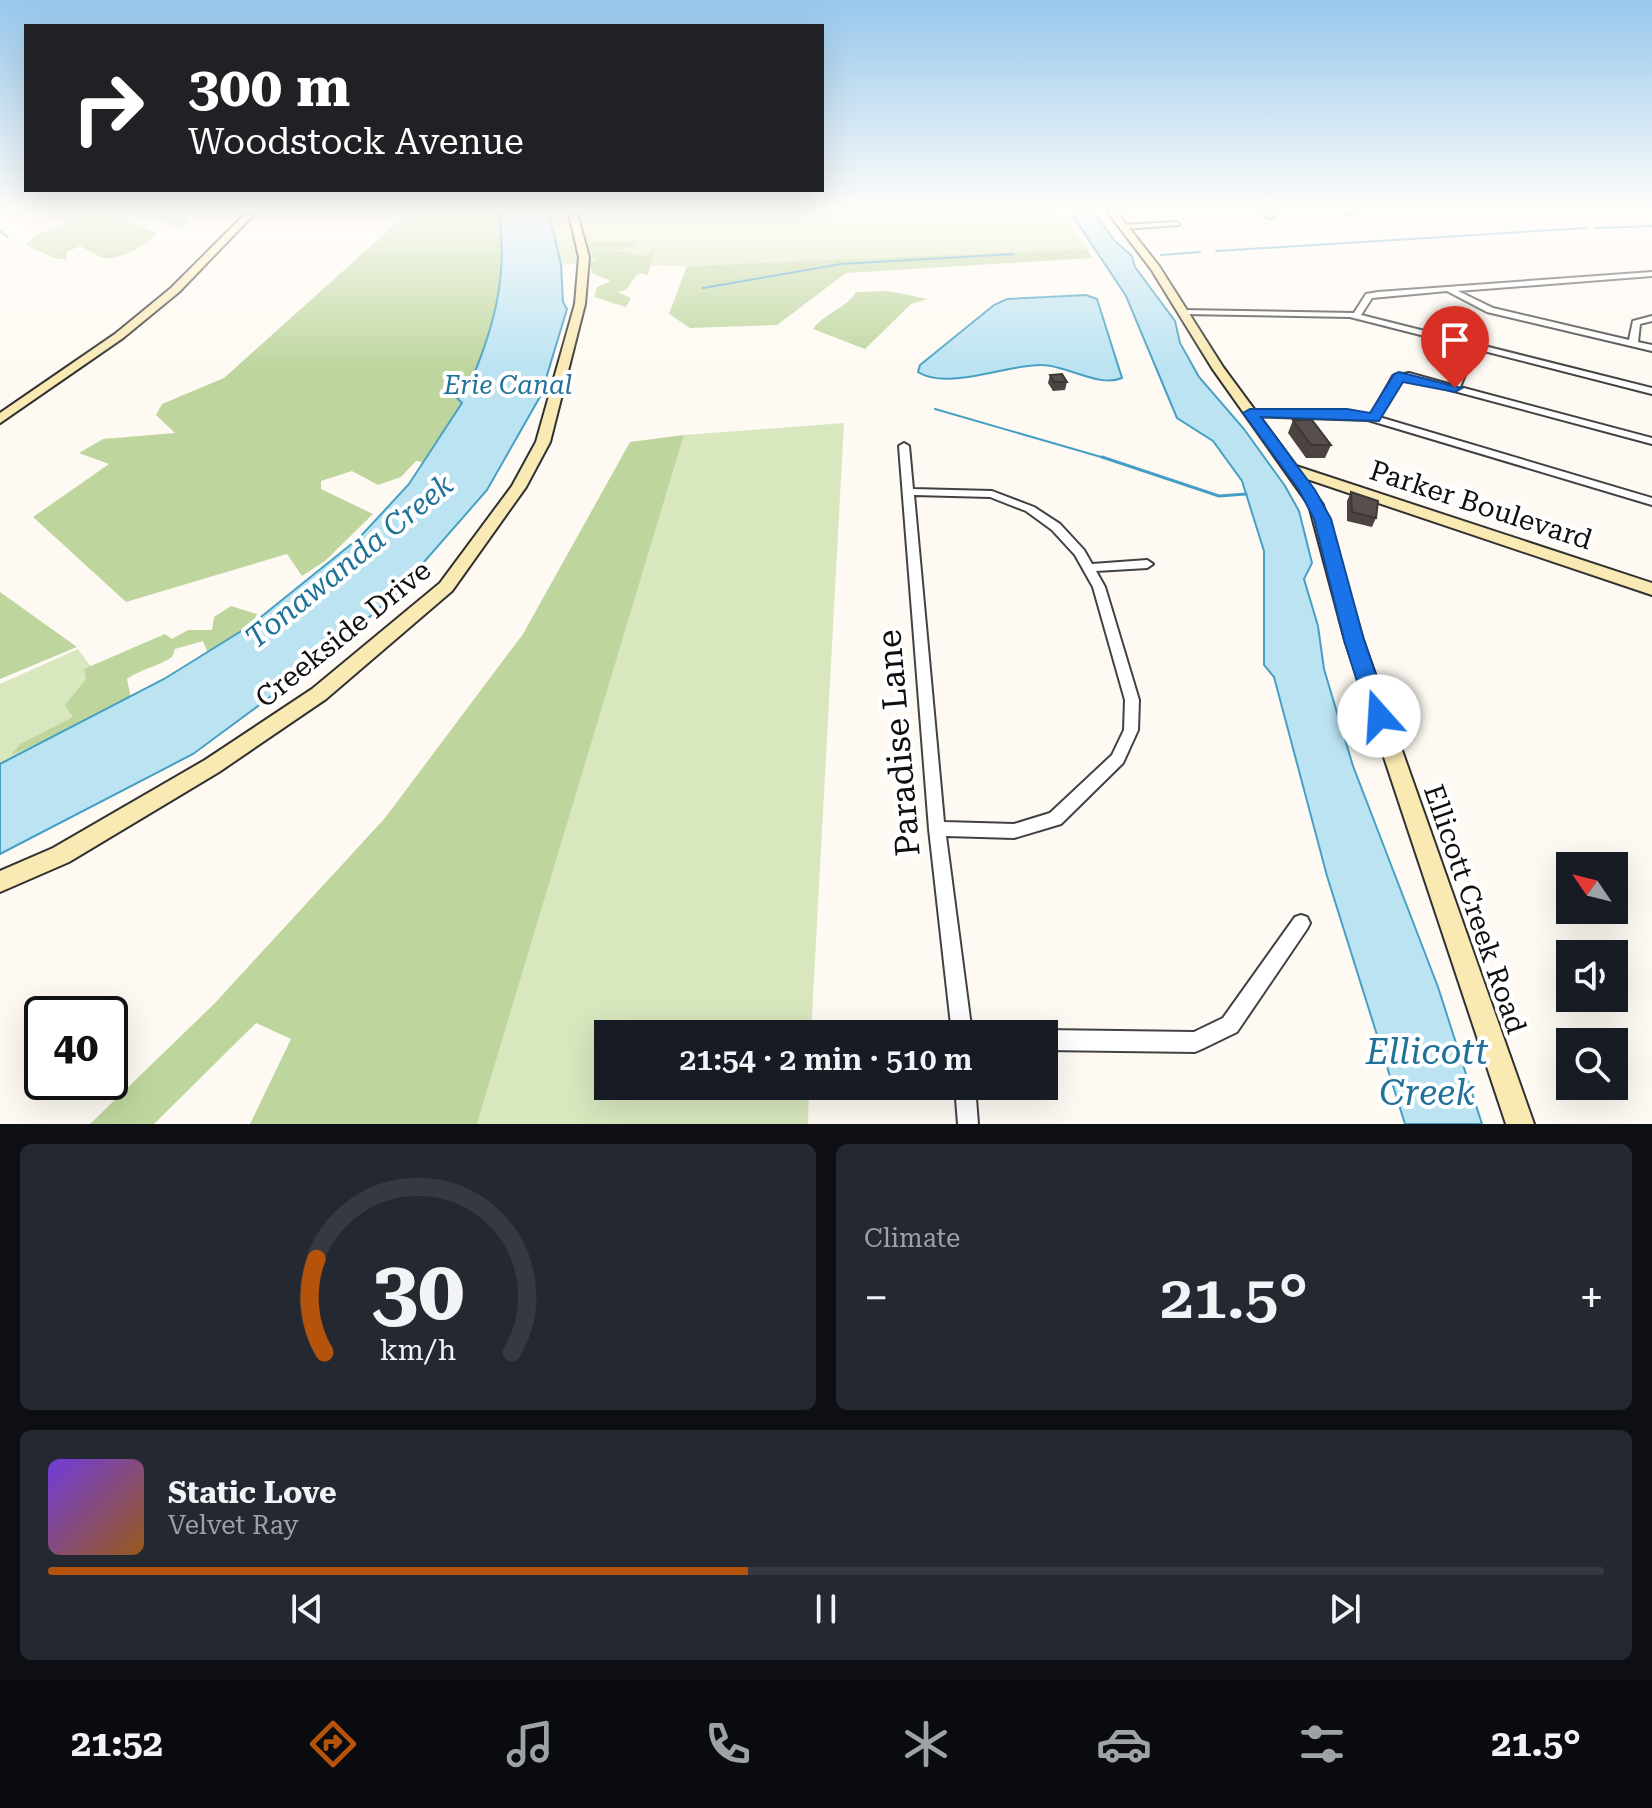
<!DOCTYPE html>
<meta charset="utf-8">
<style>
:root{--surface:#171b24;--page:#242831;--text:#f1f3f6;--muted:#9ea1a6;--line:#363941;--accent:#b45309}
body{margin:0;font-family:"Roboto Serif",serif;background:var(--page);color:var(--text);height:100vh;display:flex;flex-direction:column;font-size:30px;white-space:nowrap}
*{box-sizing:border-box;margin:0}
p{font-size:26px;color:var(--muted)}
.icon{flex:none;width:44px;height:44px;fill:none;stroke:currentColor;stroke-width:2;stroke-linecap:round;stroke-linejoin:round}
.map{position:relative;height:1124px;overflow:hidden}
.side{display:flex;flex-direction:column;gap:20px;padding:20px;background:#0d0f14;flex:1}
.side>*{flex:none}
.banner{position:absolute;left:24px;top:24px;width:800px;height:168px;border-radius:0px;box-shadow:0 8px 32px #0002;background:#202124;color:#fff;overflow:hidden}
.needle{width:52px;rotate:305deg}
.tools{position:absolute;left:1556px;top:852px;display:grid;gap:16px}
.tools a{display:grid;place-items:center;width:72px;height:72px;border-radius:0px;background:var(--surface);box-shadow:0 8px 32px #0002;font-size:40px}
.speed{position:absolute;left:24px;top:996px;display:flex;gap:16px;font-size:40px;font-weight:700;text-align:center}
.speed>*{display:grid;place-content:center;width:104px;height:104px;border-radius:50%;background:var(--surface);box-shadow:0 8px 32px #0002;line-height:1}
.speed .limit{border:4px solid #111;border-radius:12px;background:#fff;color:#111}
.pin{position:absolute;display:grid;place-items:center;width:68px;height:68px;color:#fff;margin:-82px -34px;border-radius:50% 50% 50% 0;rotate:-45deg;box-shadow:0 0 8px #0007}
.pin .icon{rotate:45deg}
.me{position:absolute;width:88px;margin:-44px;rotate:341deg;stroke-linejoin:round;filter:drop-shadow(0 0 6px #0008)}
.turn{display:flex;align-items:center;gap:28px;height:168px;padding:0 32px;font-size:36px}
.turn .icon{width:104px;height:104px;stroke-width:2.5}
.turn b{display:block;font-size:56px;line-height:68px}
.big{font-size:60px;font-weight:600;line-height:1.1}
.side .widget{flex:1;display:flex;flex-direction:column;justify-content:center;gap:12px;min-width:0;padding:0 28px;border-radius:12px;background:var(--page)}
.side .dial{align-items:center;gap:0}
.dial svg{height:208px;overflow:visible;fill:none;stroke:var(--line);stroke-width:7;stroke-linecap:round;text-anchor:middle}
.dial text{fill:var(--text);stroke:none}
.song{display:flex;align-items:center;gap:24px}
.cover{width:96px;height:96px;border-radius:12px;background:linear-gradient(135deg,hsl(260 70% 55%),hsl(30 70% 35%))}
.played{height:8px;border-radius:4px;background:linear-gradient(90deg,var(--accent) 45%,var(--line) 45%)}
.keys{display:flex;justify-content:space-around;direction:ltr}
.heat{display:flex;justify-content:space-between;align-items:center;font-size:44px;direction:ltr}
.side .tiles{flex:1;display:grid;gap:20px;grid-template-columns:1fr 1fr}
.widget:last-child{grid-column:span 2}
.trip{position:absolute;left:594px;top:1020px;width:464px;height:80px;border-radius:0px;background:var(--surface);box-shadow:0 8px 32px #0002;font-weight:600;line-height:80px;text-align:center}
.tab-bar{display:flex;height:128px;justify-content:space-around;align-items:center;background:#090b0e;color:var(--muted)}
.tab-bar .icon{width:56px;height:56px}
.tab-bar .current{color:var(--accent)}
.tab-bar b{font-size:36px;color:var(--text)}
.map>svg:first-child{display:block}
.green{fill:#d8e7be}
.forest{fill:#bed69e}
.water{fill:#bbe3f2;stroke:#47a0c4;stroke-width:2}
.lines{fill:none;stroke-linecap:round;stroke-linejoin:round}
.stream-far1{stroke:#47a0c4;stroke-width:2}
.stream{stroke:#47a0c4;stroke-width:3}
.street-casing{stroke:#424242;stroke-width:4}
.secondary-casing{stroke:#313131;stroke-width:4}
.street{fill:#fff;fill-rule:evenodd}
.secondary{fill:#f9e9b3;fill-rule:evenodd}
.wall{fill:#4b4441}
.building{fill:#574f4c;stroke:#3d3735;stroke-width:2}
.route{fill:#1a73e8;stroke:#114b97;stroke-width:2}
.labels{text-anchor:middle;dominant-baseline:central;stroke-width:8;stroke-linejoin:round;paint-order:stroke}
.far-water-label{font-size:26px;font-style:italic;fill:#217299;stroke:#fff}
.street-label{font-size:28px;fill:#0f0f0f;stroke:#fff}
.water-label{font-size:30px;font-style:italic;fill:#217299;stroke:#fff}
.near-street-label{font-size:34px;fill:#0f0f0f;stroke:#fff}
.near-water-label{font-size:36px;font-style:italic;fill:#217299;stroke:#fff}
</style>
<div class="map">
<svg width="1652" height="1124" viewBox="0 0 1652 1124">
<rect width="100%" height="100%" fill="#fefaf3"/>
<path class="green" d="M548,210H1060L1087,249L687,266L561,264Z
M844,423L811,1034H608V1086H809L808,1124H477L684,435Z
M78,649L116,702L0,764V684Z"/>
<path class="forest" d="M56,210H161L190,222L180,228L130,211L116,214L157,234C147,245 118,261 103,258C96,256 87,249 80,246L67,252L66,260L54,258L26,245L38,233L67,223Z
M411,210H498C510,276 492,335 465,395L458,399L463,402L423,462L416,461L401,477L378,485L352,471L321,481V489L373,514L325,561L302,576L287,554L126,602L33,517L109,464L79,453L103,439L175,433L156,415L162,404L224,378Z
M588,242H637L633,247L613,250L645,256L656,246L648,275L638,273L626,290L618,292L631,298L626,307L594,297L597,287L611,281L592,273L590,264L598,259L592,257Z
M1087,249L1092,258L846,273L777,325L690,328L669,314L687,266Z
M888,291L928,299L911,304L865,349L813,329C827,311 847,308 856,292Z
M684,435L477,1124H250L291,1039L256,1023L154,1124H90L214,1004L385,818L523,634L630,442Z
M0,592L77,647L0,679Z
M231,606L257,614L245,640L221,651H207L203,641L175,649L172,657C157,667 141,669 127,679L131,698L110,712L11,755L20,744L73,717L65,705L86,679L84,669L165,634L172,639L188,630H212L214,617Z"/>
<path class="water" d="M498,210H548L561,264L563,302L567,309L541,395L487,490L396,594L315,664L193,754L0,854V764L164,679L251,625L359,538L409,484L462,403L457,398L465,395C492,335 510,276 498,210Z
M1069,210H1092L1115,241L1132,256L1135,267L1175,321L1180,343L1199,377L1244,429L1285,486L1299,511L1312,563L1304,579L1318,626L1324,669L1353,766L1438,987L1482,1124H1405L1327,876L1274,677L1264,665V551L1242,481L1213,441L1177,418L1126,296Z
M1086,295L1097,299L1122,378C1099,388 1066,365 1042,365C1008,364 947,391 918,372L920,365L994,305L1007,299Z"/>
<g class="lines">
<path class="stream-far1" d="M1595,228L1652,226
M0,231L8,237
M1216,251L1586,228
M1161,255L1200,252
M703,288L841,264L1013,254
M935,409L1108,459"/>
<path class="stream" d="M1102,457L1219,496L1246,494"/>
<g class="street-casing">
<path id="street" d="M1258,210H1265L1273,217L1268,218Z
M1342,210H1349L1352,213L1347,214Z
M1176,222L1179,224L1178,225L1124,229L1121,227L1124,225Z
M1652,272V276L1458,291L1493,308L1629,340L1633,321L1652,316V321L1640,324L1638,342L1652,345V351L1487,312L1447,291L1372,298L1361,315L1652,388V394L1476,349L1460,387L1652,438V444L1409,379L1399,380L1379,417L1652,498V505L1368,420L1250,416L1245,413L1250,410L1371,415L1393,376L1409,373L1452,385L1468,347L1350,317L1183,314L1179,312L1183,310L1354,313L1366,294L1378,292Z
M904,443L909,446L913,489L992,491L1034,507L1060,524L1084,550L1092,564L1147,560L1153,564L1147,568L1096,571L1105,587L1139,700L1138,730L1123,763L1061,824L1014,838L946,836L972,1034H952L929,829L899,446ZM914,495L990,497L1026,511L1052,530L1075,555L1093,587L1125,700L1124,730L1112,755L1050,813L1014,824L944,822Z
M1301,915L1307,917L1310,923L1307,929L1237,1032L1202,1049L1195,1052L1044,1050V1034H1037L1044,1030L1194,1032L1223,1018L1295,917Z
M955,1086H975L978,1124H958Z"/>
</g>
<g class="secondary-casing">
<path id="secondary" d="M249,210H258L179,292L123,338L0,423V413L115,334L171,288Z
M568,210H576L589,257L585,304L550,442L526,487L452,591L326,699L219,772L69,862L0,892V871L53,848L205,760L312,689L440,583L512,486L536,442L575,304L579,257Z
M1106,210H1115L1159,266L1223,367L1296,466L1652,583V595L1304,478L1323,505L1363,640L1534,1124H1506L1345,640L1309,505L1212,368L1151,269Z"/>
</g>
<use href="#street" class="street"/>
<use href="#secondary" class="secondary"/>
</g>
<path class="wall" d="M1050,375L1067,382L1065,390L1053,391L1048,383Z
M1293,420L1331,445L1325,458H1306L1288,433Z
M1351,492L1376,518L1372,527L1347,521V501Z"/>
<path class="building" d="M1062,374L1067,382H1054L1050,375Z
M1293,420H1312L1331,445H1311Z
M1351,492L1378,501L1376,518L1352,512Z"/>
<linearGradient id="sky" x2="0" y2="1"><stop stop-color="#96c7ec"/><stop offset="0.57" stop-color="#fffdfa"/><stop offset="1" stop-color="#fffdfa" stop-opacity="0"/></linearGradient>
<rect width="1652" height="368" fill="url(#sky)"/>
<path class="route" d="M1399,372L1462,388L1455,392L1403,382L1379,421L1261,417L1315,490L1331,519L1364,640L1390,716L1379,725L1368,716L1344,640L1314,519L1299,490L1243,413L1250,409H1347L1370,413L1394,374Z"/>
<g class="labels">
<g class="far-water-label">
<text x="508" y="385">Erie Canal</text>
</g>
<g class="street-label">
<text transform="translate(1481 505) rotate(18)">Parker Boulevard</text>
<text transform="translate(343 634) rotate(-39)">Creekside Drive</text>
<text transform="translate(1475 909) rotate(71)">Ellicott Creek Road</text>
</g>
<g class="water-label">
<text transform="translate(349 561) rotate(-39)">Tonawanda Creek</text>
</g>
<g class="near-street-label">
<text transform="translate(898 743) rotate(-95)">Paradise Lane</text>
</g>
<g class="near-water-label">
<text x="1427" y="1052">Ellicott<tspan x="1427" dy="41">Creek</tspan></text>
</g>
</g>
</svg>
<div class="tools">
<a><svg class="needle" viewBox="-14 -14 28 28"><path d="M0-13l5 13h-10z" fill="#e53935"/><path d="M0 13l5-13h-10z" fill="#9ea1a6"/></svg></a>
<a><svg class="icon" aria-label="sound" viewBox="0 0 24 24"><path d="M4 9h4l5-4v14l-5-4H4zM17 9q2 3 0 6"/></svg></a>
<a><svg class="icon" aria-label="search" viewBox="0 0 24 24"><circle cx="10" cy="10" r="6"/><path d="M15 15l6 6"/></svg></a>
</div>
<div class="speed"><div class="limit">40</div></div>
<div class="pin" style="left:1455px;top:388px;background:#d93025"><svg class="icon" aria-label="arrive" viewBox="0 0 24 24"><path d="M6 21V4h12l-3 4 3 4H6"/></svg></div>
<svg class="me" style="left:1379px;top:716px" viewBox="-20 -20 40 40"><circle r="19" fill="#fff"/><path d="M0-13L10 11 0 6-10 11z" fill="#1a73e8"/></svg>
<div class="trip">21:54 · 2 min · 510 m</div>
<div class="banner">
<div class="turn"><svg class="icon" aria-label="right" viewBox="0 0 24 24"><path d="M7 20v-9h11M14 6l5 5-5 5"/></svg><div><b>300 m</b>Woodstock Avenue</div></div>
</div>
</div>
<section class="side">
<div class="tiles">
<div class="widget dial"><svg viewBox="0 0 100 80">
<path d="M14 69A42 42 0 1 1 86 69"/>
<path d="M14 69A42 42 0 0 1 11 33" stroke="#b45309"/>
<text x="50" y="56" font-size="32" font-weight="700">30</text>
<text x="50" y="72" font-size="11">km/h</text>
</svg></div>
<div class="widget"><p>Climate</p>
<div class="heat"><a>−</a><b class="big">21.5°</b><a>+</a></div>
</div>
<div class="widget">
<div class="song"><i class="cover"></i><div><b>Static Love</b><p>Velvet Ray</p></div></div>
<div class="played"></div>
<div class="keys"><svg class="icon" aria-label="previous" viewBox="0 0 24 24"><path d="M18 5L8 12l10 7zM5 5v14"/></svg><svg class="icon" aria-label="pause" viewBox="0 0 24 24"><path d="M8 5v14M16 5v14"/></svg><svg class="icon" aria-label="next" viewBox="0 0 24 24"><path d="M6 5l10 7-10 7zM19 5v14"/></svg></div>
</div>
</div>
</section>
<nav class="tab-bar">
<b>21:52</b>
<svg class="icon current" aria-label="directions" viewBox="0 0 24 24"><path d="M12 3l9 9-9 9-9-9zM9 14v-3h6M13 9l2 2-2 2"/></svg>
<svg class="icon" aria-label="music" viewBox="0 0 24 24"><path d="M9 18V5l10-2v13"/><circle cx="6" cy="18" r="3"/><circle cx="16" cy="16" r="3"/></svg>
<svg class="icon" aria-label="phone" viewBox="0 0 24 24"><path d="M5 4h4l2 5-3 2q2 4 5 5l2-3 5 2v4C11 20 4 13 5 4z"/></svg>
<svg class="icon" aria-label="climate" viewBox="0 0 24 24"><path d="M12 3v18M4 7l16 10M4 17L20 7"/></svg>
<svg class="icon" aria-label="car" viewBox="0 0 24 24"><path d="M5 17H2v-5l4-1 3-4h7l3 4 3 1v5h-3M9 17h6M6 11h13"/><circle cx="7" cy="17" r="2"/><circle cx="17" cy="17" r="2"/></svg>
<svg class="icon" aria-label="filters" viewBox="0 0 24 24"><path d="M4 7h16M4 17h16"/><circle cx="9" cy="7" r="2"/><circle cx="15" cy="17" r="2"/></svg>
<b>21.5°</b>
</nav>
